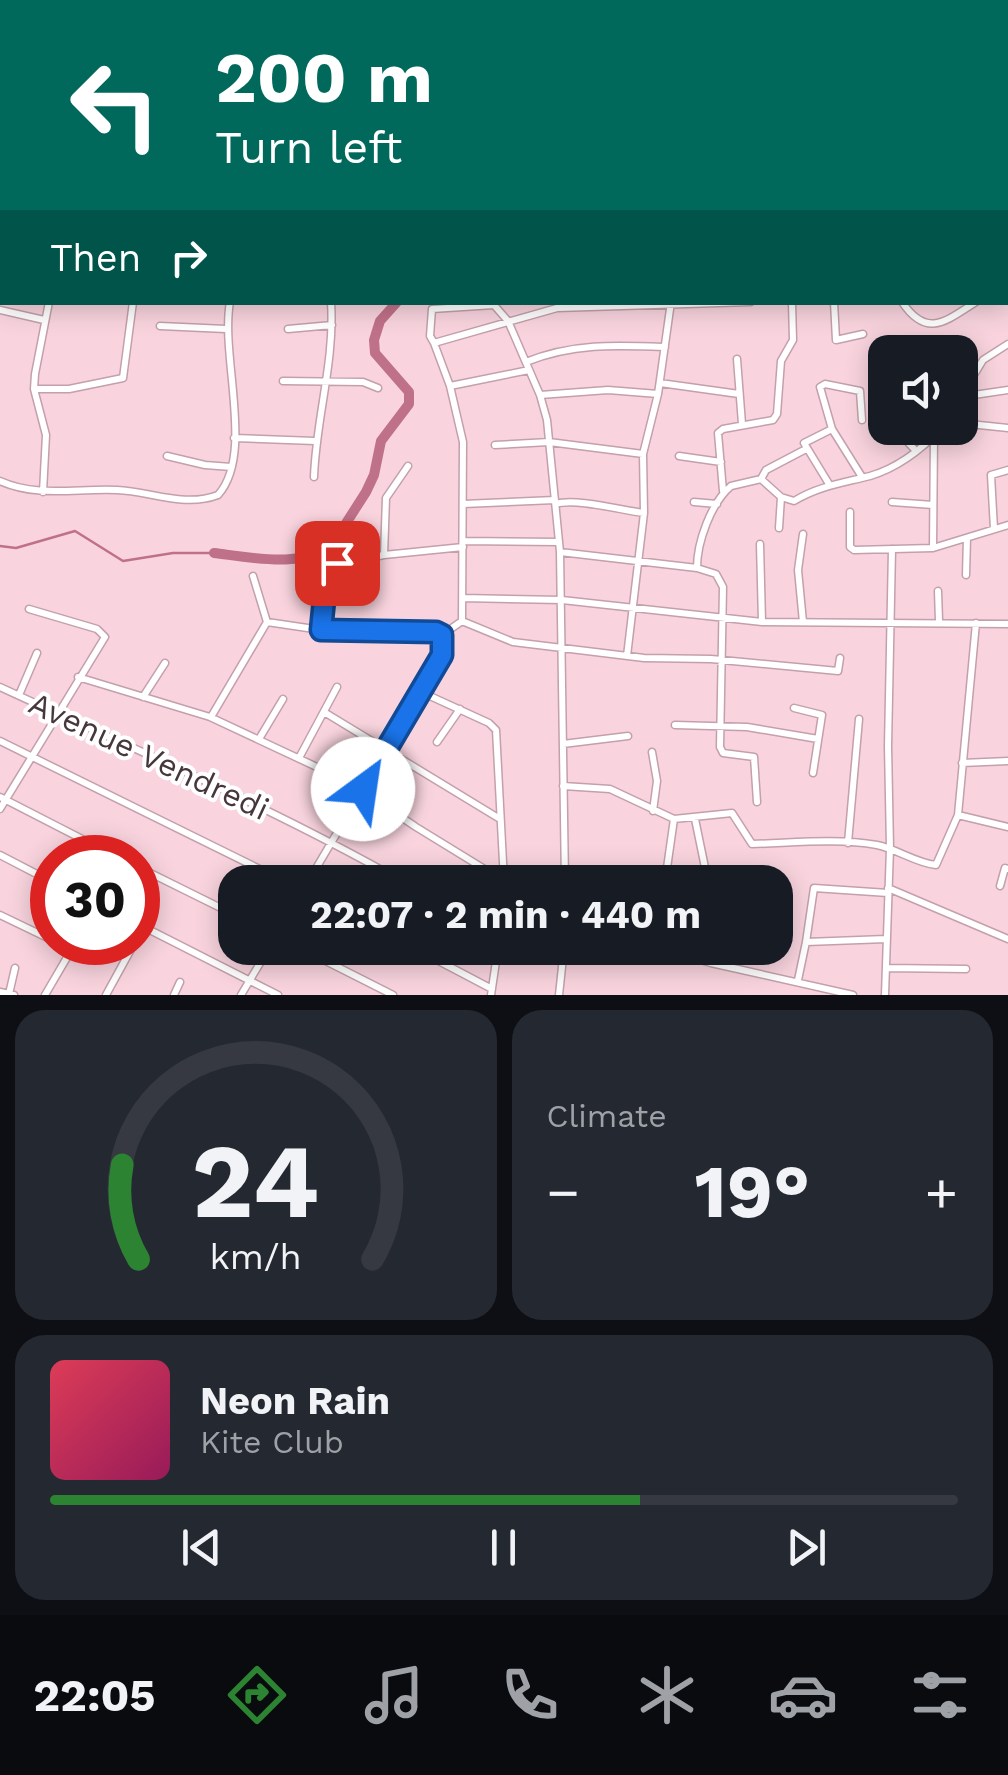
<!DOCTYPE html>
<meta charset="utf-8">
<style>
:root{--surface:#171b24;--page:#242831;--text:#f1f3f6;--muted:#9ea1a6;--line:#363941;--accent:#2c8331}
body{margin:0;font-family:"Work Sans",sans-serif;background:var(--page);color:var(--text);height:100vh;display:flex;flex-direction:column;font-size:38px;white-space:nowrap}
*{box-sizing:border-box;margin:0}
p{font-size:32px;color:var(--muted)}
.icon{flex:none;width:55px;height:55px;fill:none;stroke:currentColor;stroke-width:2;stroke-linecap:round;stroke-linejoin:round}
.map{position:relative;height:995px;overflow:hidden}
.panel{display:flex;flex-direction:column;gap:15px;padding:15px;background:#0d0f14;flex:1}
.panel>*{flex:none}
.guide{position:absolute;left:0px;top:0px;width:1010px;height:305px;box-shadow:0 5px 25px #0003;background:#00695c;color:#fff;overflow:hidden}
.controls{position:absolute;left:868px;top:335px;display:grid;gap:20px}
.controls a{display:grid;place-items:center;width:110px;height:110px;border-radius:20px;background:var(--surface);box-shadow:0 5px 25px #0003;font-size:50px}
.speed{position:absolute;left:30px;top:835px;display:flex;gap:20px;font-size:50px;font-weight:700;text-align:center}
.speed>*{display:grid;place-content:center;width:130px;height:130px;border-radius:50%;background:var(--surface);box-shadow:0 5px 25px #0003;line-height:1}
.speed .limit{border:15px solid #d22;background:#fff;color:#111}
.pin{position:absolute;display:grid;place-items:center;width:85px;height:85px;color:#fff;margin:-42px;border-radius:20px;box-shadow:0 5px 15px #0006}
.me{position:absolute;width:110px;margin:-55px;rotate:31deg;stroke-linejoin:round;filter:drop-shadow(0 0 8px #0008)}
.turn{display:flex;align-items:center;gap:35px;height:210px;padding:0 50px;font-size:45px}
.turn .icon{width:130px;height:130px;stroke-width:2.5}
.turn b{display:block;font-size:70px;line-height:85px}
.then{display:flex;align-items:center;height:95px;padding:0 50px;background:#0003;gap:20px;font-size:38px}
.big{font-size:75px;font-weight:700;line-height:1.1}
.panel .tile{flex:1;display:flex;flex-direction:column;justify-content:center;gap:15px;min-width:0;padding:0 35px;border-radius:30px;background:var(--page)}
.panel .dial{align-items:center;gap:0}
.dial svg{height:260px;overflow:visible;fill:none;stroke:var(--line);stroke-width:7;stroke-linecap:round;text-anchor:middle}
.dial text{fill:var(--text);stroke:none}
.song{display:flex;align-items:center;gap:30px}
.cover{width:120px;height:120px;border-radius:15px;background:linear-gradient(135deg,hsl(350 70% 55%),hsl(330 70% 35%))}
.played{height:10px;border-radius:5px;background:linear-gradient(90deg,var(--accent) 65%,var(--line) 65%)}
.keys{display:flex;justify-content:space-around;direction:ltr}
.heat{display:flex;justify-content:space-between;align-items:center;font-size:55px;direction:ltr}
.panel .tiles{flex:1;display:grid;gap:15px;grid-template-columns:1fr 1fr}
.tile:last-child{grid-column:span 2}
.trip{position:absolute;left:218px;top:865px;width:575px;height:100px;border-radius:30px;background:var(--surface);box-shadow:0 5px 25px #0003;font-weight:700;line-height:100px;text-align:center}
.dock{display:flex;height:160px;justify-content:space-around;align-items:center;background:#090b0e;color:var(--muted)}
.dock .icon{width:70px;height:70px}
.dock .active{color:var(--accent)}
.dock b{font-size:45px;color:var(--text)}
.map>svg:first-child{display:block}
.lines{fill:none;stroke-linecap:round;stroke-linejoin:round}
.stream{stroke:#c0718a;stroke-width:2.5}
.river{stroke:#c0718a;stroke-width:10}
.minor-casing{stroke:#c3a0aa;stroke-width:9}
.minor{stroke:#fff;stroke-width:6}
.route-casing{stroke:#114b97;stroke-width:25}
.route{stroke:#1a73e8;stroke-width:18}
.labels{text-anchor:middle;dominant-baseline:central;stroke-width:8;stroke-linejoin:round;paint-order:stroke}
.street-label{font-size:32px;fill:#46373b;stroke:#fff}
</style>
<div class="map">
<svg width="1008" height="995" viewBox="0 0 1008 995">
<rect width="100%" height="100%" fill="#f9d4de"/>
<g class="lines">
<path class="stream" d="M0,546L16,548L75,531L123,561L173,553H214"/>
<path class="river" d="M951,0V2
M214,553C248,557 308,570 334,542L366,492L374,475L381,441L409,404V392L375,353L374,340L380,321L397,302"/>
<g class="minor-casing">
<path id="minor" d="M195,0L196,2
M252,0L253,2
M287,0V2
M541,0V2
M593,0L594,2
M661,0L662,2
M809,0L810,2
M38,2V0
M95,2L96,0
M436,2L469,1
M0,59L2,55
M0,94L2,95
M0,126L2,125
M1008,177V179
M0,179H2
M0,248L2,249
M834,302L836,340L863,334
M902,302C927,339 946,321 976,302
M0,310L44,320
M160,326L226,329
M288,329L332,325
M434,343L430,336L432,309L494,305L508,321L540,395L547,420L560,552L565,882
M905,344L906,352
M737,359L742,424
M526,362C572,343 616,345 665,347
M283,381L363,382L378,388
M660,383L739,394
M450,386L529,370
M34,389H69L123,378L133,302
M540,395L608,390L658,394
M960,397L1008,390
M960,398L983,360L1008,344
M960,423L1008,428
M903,428V437L916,451
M234,438L315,441
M495,445L549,442L643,454
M167,456L205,465L231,467
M679,456L721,462
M314,477C316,418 335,361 331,302
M862,477L832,429L820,387L825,384L860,391L862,420
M761,479L766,470L806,449
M0,481C38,498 77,488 117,490C150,491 184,508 218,495C255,454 220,356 230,302
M829,484L804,443L832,429
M723,491L718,433L723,429L773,420L777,414L781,361L793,340L792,302
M43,492L46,435L34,389L35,374L49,302
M694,502L717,504
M892,502L933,505
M463,504L555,500
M556,504C576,498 620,510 644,513
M850,512V547L854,550L933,548L1008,525
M779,528L781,497
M994,529L991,475L1008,470
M803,534L798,570L803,622
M463,541L559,542
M760,544L762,622
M933,548L934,436
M560,552L697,568L716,574L723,587L720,747L723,753L754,757L757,802
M384,555L386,498L408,466
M697,568C697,542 711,503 731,486L761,479L781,497L794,501C819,486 843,483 870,476C897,468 923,448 942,428
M966,575L967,538
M938,591L939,621
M463,598L562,600L762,622L1008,624
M462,621L513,642L644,658L711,659L838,671L840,658
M267,622L321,630L426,632L442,635L462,621L463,442L450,386L434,343L557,308L751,302
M321,630L328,566L384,555L463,547
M627,656L644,513L643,454L658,394L671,302
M78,677L210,717L351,783L416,827L504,881
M0,687C136,750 273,808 403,882
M419,691L489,723L496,730L504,881
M19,695L37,653
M143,697L165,663
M794,708L822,715L813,773
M324,712L500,819
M211,717L267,622L253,576
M675,725L747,727L818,739
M259,739L283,699
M0,741L286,882
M437,742L460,709
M563,744L628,736
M652,752L657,781L653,811
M299,758L337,687
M962,763L1008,761
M563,786L610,789L674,819L732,813L752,844C793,843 836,838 877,845C897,849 916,863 936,865L958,815L976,623
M0,797L119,858
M0,809L105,637L97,629L29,609
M958,815L1008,827
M695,819L708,882
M848,843L859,719
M0,855L52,882
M138,867L235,915
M308,882L442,655V635
M567,882L593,878L609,870
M665,882L674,819
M1000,886L1005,868L1008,869
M888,888L1008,939
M0,915L52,940
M138,924L278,995
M57,942L72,949
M806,942L814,888L888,893
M300,948L393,995
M414,948L492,989
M593,948H614
M660,948L711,963L853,995
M886,968L966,969
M798,980L806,942L886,939
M0,992L14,995
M9,994L15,968
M45,995L76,942
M106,995L135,942
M174,995L180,982
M241,995L269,948
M491,995L498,948
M559,995L564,948
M885,995L890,848L888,746L892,549"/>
</g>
<use href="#minor" class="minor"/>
</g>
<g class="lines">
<g class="route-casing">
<path id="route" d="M337,563L328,566L327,570L321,630L436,632L442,635V655L363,789"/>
</g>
<use href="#route" class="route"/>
</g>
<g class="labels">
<g class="street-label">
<text transform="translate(149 756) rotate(25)">Avenue Vendredi</text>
</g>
</g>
</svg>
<div class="controls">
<a><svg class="icon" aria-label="sound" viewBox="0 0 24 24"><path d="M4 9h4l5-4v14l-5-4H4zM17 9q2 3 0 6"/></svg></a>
</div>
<div class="speed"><div class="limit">30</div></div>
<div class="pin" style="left:337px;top:563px;background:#d93025"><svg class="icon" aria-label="arrive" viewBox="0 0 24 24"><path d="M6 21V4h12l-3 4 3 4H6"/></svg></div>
<svg class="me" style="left:363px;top:789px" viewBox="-20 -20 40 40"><circle r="19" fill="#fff"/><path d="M0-13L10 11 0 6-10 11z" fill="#1a73e8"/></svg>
<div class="trip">22:07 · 2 min · 440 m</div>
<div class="guide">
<div class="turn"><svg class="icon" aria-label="left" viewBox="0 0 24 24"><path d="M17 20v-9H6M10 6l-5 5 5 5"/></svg><div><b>200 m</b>Turn left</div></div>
<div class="then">Then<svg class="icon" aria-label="right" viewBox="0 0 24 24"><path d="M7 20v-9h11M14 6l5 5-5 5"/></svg></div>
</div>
</div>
<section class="panel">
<div class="tiles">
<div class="tile dial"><svg viewBox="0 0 100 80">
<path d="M14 69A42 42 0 1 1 86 69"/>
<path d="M14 69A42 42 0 0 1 9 40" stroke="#2c8331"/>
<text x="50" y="56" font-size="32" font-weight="700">24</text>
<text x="50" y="72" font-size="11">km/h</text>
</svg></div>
<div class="tile"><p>Climate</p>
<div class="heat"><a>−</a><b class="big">19°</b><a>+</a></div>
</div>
<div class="tile">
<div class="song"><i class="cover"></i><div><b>Neon Rain</b><p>Kite Club</p></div></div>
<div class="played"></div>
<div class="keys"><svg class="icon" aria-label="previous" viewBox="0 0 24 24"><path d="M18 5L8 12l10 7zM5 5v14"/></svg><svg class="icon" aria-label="pause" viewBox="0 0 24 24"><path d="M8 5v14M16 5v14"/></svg><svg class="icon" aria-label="next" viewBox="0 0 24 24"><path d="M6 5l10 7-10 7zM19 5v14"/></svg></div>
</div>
</div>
</section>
<nav class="dock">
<b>22:05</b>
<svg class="icon active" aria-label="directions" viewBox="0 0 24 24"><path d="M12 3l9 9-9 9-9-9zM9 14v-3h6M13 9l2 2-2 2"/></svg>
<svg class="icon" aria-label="music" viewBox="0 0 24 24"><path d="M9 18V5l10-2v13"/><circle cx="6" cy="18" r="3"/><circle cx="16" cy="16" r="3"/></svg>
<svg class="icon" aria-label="phone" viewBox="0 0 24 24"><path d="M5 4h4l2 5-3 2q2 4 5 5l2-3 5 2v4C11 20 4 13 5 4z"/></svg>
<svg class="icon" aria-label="climate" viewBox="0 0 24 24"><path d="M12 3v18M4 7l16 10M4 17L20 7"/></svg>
<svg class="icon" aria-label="car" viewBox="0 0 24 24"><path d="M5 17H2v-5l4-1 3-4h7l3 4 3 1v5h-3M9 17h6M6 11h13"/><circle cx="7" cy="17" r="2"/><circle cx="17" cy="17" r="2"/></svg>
<svg class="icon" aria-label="filters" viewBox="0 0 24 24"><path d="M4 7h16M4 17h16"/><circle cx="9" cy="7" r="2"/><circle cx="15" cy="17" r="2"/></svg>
</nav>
